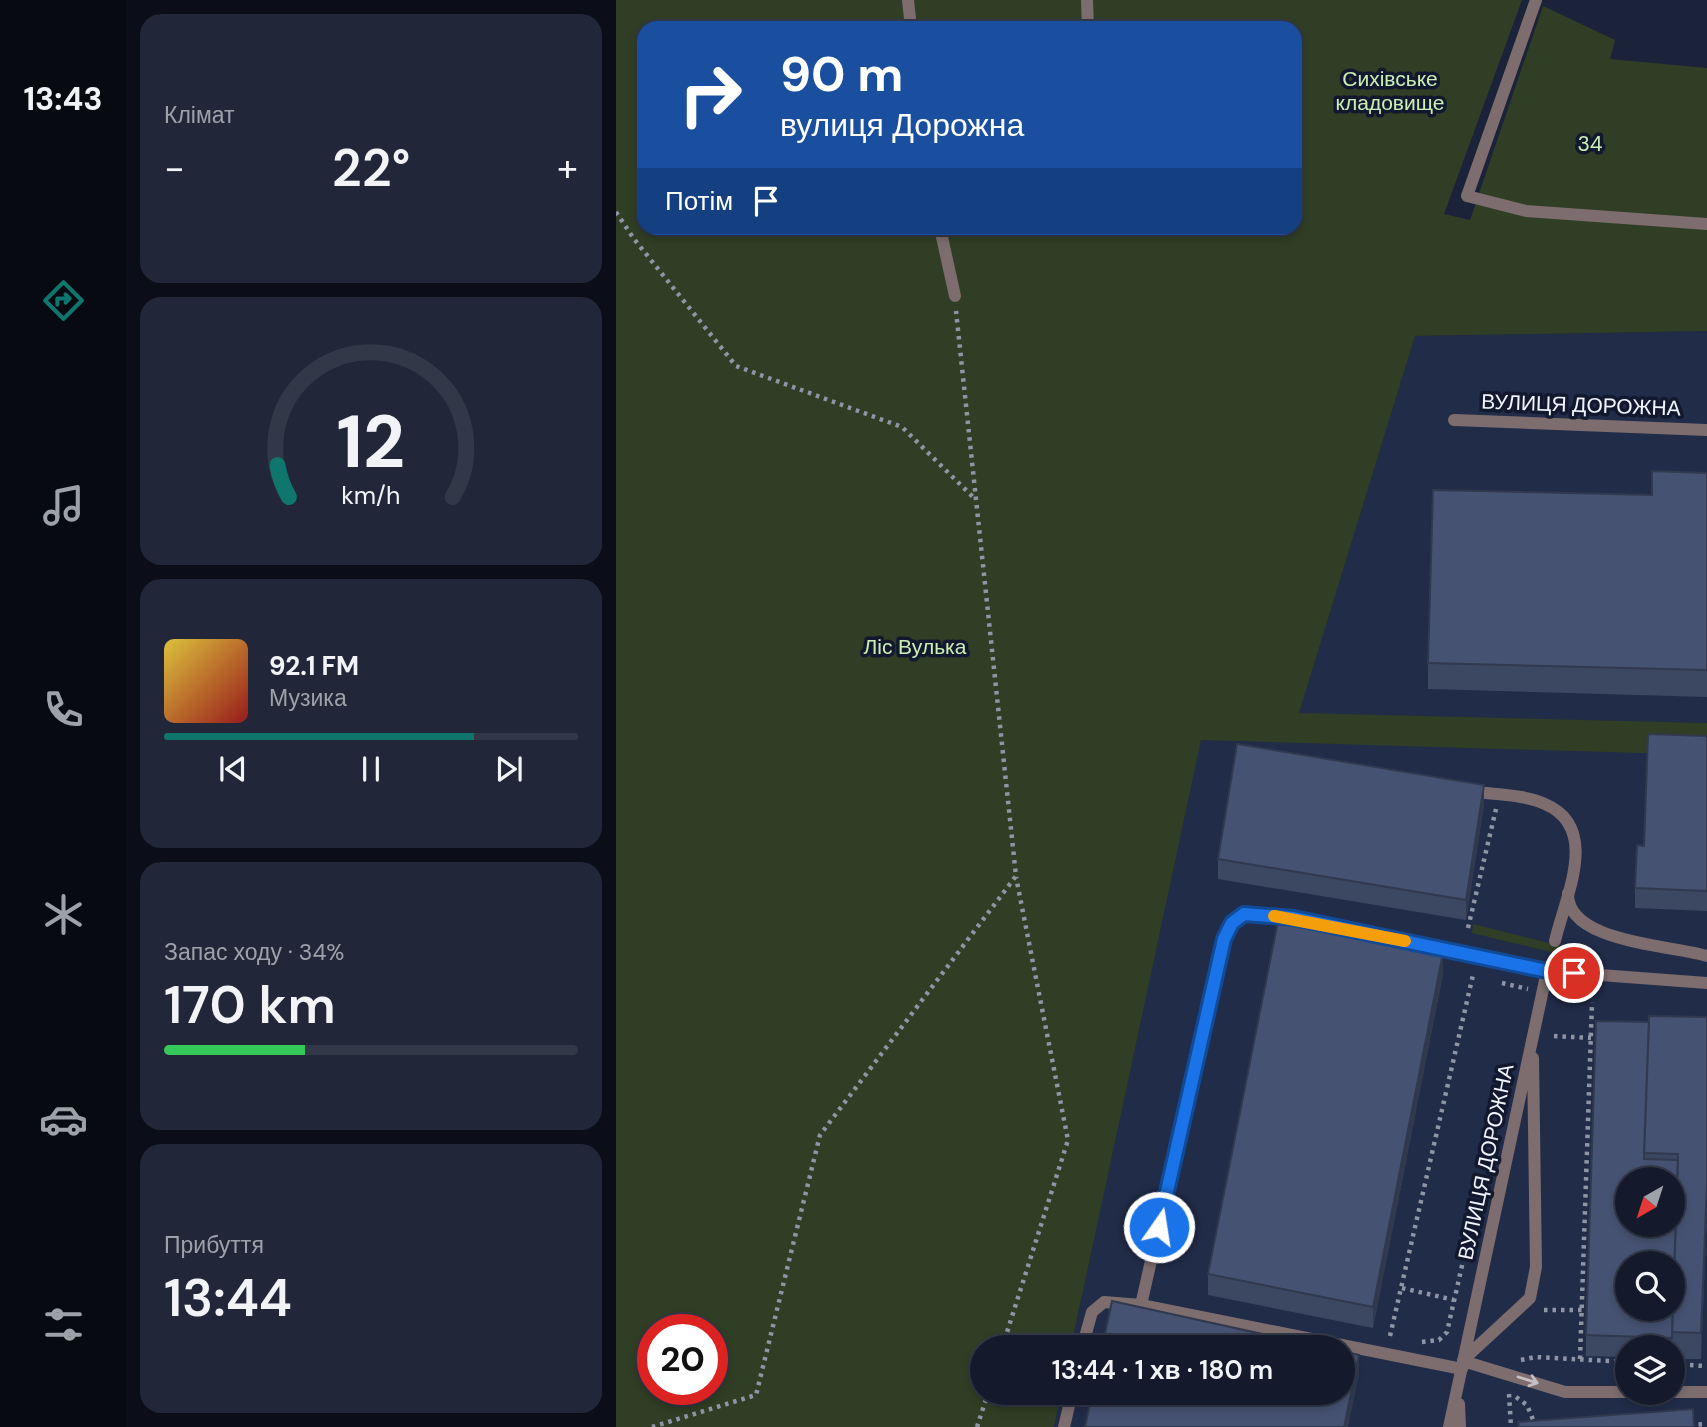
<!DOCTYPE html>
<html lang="uk">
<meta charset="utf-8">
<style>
:root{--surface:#141a2c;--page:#212738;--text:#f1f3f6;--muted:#9da1a9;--line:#333848;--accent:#0f766e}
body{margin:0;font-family:"DM Sans",sans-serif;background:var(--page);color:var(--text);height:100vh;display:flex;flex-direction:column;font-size:26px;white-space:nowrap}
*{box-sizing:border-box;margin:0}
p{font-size:23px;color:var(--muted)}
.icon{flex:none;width:38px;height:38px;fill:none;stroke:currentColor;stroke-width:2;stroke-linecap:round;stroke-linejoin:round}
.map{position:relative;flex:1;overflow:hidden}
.sheet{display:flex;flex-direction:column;gap:14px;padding:14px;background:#0b0e18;width:490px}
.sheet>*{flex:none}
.top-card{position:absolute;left:21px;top:21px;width:665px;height:214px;border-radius:21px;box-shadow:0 4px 10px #0003,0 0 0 2px var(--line);background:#1a4fa0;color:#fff;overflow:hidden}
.needle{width:46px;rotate:219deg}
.buttons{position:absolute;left:999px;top:1167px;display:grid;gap:14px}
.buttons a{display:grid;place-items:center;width:70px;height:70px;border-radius:50%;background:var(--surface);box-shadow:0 4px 10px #0003,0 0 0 2px var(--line);font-size:35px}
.speed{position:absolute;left:21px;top:1314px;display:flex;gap:14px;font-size:35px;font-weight:700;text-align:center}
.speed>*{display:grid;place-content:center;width:91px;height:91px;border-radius:50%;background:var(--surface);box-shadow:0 4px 10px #0003,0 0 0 2px var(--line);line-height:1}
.speed .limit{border:10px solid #d22;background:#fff;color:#111}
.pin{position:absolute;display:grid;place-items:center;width:60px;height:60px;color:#fff;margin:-30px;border:4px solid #fff;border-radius:50%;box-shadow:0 2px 7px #0007}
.me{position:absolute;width:77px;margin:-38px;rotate:13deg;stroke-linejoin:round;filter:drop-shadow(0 0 5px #0008)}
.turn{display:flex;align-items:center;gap:24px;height:147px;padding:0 28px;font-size:32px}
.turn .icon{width:91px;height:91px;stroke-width:2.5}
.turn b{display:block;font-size:49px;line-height:60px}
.then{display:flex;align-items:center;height:66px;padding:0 28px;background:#0003;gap:14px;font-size:26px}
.big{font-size:52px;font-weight:600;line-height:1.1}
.sheet .card{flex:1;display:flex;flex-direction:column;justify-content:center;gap:10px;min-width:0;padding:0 24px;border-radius:21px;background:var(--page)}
.sheet .dial{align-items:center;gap:0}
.dial svg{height:182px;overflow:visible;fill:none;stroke:var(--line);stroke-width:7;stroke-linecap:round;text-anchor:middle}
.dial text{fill:var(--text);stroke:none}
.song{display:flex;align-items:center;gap:21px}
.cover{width:84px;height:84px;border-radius:10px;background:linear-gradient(135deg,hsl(50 70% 55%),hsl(0 70% 35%))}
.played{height:7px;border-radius:4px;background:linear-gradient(90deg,var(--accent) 75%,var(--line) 75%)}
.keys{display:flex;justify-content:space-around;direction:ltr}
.heat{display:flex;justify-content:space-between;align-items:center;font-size:38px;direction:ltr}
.charge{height:10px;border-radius:5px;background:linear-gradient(90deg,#34c759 34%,var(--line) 0)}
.trip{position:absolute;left:354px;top:1335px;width:385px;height:70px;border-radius:35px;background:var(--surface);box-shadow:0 4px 10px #0003,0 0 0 2px var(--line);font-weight:600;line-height:70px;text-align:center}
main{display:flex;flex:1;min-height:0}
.menu{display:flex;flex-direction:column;width:126px;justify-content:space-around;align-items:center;background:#080a12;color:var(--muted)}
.menu .icon{width:49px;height:49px}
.menu .current{color:var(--accent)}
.menu b{font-size:32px;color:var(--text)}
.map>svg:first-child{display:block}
.built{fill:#212c49;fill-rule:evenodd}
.green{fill:#2f3e24;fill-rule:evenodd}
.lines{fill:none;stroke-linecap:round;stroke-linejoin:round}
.path{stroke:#8f95a5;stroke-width:4.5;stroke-dasharray:3.5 5;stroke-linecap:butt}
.lane{stroke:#7d6d6e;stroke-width:12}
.wall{fill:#3c4761}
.shaded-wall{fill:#31394f}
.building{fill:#465271;stroke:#31394f;stroke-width:2;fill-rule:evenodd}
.oneway{stroke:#c3bfc4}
.route-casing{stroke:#114b97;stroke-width:18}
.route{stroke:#1a73e8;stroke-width:12}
.slow{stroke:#f59e0b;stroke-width:12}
.labels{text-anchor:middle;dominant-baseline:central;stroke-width:7;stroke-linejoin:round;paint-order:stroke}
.park-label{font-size:21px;fill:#cdeeb5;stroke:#12192f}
.street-label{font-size:21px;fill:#f1f5fe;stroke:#12192f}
</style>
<main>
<nav class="menu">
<b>13:43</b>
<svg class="icon current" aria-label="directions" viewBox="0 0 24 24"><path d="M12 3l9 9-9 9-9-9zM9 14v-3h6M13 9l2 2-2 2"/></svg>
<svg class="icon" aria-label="music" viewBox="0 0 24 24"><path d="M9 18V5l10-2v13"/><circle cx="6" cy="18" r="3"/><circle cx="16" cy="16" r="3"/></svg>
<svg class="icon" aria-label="phone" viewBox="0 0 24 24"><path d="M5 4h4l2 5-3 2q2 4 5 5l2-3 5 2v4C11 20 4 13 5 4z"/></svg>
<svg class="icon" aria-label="climate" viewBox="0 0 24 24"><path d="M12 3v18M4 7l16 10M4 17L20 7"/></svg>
<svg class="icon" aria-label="car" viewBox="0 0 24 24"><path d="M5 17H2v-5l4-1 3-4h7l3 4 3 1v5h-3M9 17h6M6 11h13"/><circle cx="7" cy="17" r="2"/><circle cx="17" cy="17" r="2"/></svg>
<svg class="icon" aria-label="filters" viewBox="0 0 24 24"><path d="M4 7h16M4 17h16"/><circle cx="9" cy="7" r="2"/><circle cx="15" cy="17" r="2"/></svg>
</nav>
<section class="sheet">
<div class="card"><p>Клімат</p>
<div class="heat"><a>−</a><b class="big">22°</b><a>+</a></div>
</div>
<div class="card dial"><svg viewBox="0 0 100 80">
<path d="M14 69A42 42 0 1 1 86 69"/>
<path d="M14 69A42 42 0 0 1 9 55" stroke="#0f766e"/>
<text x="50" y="56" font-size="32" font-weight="700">12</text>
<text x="50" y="72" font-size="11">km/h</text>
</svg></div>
<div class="card">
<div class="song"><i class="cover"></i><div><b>92.1 FM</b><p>Музика</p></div></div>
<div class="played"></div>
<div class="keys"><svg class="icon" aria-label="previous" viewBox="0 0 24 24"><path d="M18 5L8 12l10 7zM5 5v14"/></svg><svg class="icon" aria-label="pause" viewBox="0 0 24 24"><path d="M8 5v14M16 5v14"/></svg><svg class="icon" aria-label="next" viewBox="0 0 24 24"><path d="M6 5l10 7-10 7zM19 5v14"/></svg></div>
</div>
<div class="card"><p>Запас ходу · 34%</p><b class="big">170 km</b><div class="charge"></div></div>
<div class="card"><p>Прибуття</p><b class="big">13:44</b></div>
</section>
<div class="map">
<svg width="1091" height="1427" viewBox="0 0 1091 1427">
<rect width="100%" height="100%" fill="#1b233a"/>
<path class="built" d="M1091,331V723L682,714L799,336Z
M586,729L1091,751V1427H438L445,1393H726V1348L455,1347ZM1012,1180H1057V1225H1012ZM1012,1264H1057V1309H1012ZM1012,1348H1057V1393H1012Z"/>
<path class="green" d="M0,0H906L828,214L854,220L927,6L999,40L994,59L1091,68V331L799,336L683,713L1091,723V755L585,740L455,1347L366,1348V1393H445L438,1427H0ZM28,28H679V228H28ZM37,1330H96V1390H37Z
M857,924L966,951L972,955V961L856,933Z"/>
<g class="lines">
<path class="path" d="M0,212L18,239L120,366L286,427L359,499
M852,928L880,809
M886,983L912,989
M938,1036L975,1038
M786,1288L838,1300
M928,1310H966
M774,1336L857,975
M806,1342L823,1340L831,1332L857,1217
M386,1348L452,1140L400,877
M964,1359L976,1002
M905,1360L919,1357L1012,1362
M1057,1364L1088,1366
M893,1394L895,1427
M900,1397L911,1405L920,1427
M1074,1425L1091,1424
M36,1427L140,1395L204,1135L400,876L340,311
M361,1427L372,1393"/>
<path class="lane" d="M292,0L295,28
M471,0L472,28
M920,0L851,196L910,211L1091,224
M324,228L339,296
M838,420L1091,430
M853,791C877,795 908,794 929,804C985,828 949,897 939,941
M952,893C950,943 1056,945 1091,956
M525,1305L608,939L616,923L628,913L678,918L931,971
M466,1348L476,1312L488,1302L525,1305L846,1369
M847,1360L914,1298L920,1267L917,1058
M847,1361L949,1392H1012
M1057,1392H1091
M843,1404L844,1427
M448,1427L456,1393
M833,1427L931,971L1091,983"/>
</g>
<path class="wall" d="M1091,473V697L812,689V663L1036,495Z
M1091,736V911L1019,908V888L1028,846Z
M868,805L850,920L602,879V859Z
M827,974L757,1328L592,1295V1274Z
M1091,1017V1211L1085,1359H1057V1348H1012V1357L970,1356V1335L1033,1022Z"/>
<path class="shaded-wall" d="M868,785V805L850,920V900Z
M827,953V974L757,1328V1307Z
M1091,1184V1211L1085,1359V1333Z
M743,1355V1375L732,1427H728Z"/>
<path class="building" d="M1036,471L1091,473V670L812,663L817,490L1036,495Z
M1032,734L1091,736V891L1019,888L1021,845L1028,846Z
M621,744L868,785L850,900L602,859Z
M662,921L827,953L757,1307L592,1274Z
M1033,1016L1091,1017V1184L1085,1333L1056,1332L1062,1154L1028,1153Z
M980,1021L1033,1022L1028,1159L1062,1160L1056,1338L970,1335ZM1012,1180H1057V1225H1012ZM1012,1264H1057V1309H1012Z
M496,1301L710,1348H486Z
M726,1351L743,1355L728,1427H469L476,1393H726Z
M1077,1409L1078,1427H903L902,1422Z"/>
<defs><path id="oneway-shaft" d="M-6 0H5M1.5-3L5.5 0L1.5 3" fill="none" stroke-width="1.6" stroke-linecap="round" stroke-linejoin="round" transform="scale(1.75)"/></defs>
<use class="oneway" href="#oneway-shaft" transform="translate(912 1380) rotate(17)"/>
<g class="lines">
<g class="route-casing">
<path id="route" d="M543,1227L608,939L616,923L628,914L678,918L931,971L958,973"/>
</g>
<use href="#route" class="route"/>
<path class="slow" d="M658,916L789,941"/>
</g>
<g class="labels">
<g class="park-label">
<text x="774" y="79">Сихівське<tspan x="774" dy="24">кладовище</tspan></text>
<text x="974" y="144">34</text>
<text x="299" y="647">Ліс Вулька</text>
</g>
<g class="street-label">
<text transform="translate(965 405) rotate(2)">ВУЛИЦЯ ДОРОЖНА</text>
<text transform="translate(870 1162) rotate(-78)">ВУЛИЦЯ ДОРОЖНА</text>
</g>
</g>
</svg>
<div class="buttons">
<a><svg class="needle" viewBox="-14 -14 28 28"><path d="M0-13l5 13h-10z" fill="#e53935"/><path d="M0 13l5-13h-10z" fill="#9da1a9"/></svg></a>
<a><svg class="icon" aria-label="search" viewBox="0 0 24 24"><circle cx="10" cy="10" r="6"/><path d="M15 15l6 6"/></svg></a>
<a><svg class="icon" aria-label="layers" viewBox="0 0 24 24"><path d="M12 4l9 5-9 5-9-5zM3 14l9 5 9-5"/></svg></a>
</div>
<div class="speed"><div class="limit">20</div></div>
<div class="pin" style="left:958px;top:973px;background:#d93025"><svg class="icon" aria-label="arrive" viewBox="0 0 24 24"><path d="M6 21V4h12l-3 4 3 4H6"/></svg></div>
<svg class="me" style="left:543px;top:1227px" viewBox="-20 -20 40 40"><circle r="17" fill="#1a73e8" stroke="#fff" stroke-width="3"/><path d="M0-11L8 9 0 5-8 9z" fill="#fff"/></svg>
<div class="trip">13:44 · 1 хв · 180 m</div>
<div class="top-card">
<div class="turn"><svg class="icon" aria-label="right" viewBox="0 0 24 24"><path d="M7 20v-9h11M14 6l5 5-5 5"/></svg><div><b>90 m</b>вулиця Дорожна</div></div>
<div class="then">Потім<svg class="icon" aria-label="arrive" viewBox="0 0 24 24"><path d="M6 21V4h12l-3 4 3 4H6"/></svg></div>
</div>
</div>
</main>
